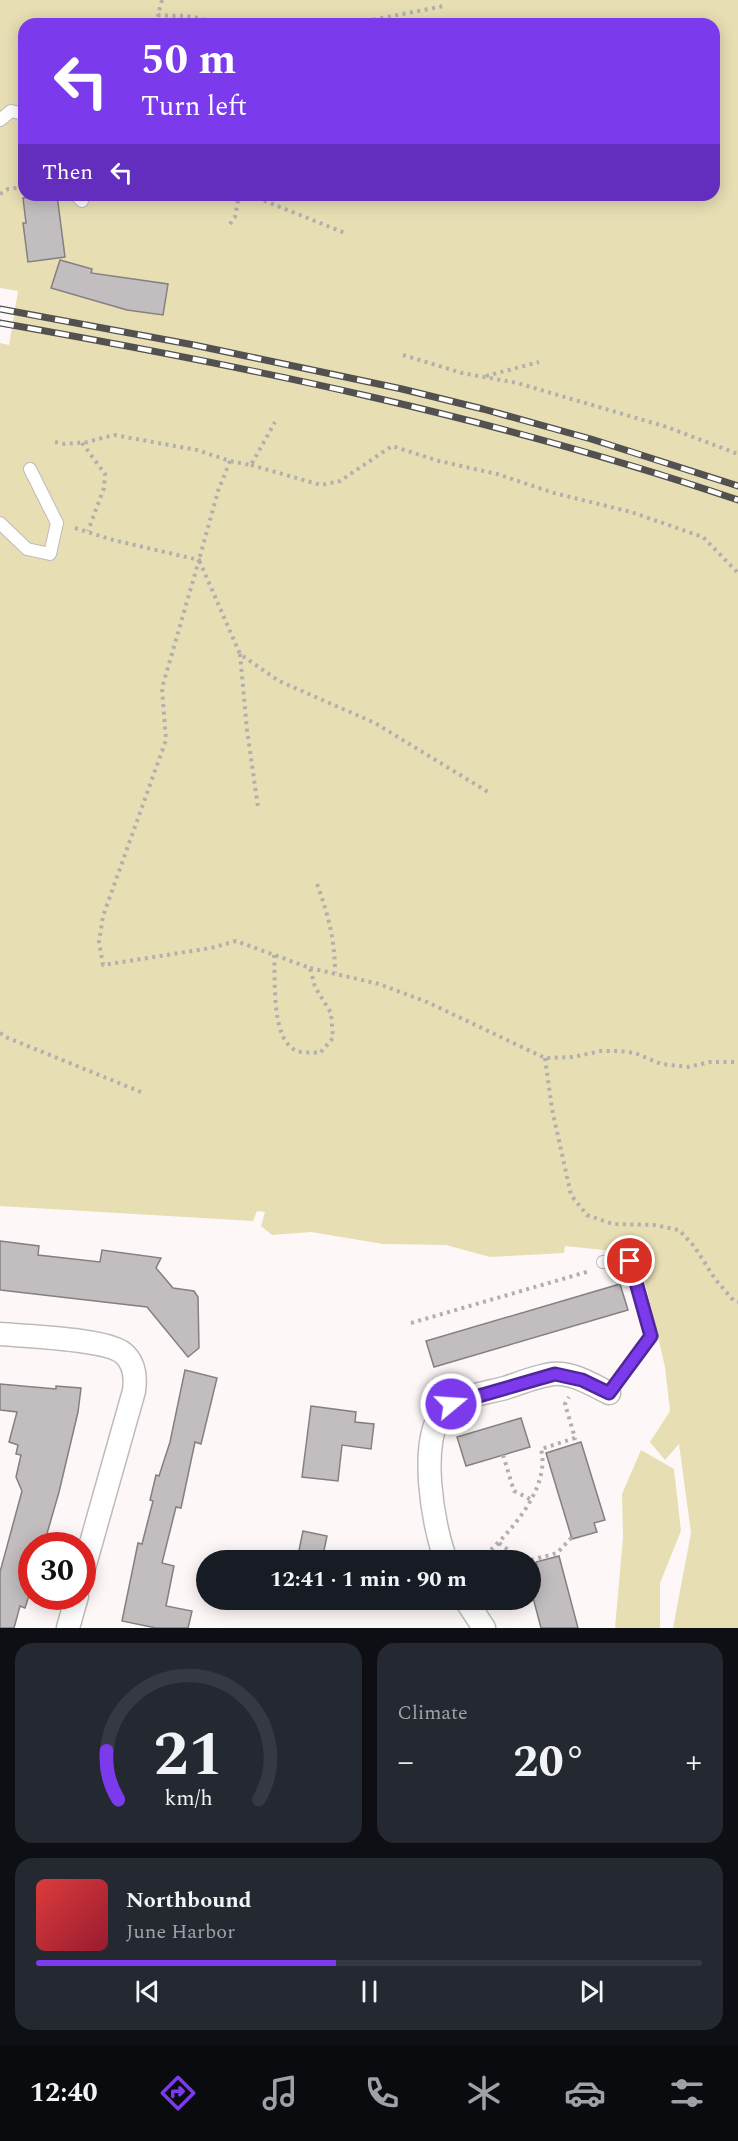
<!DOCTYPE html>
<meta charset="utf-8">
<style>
:root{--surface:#171b24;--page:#242831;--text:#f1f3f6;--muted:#9ea1a6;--line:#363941;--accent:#7c3aed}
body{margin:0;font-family:Spectral,serif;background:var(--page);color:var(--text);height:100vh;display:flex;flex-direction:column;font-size:22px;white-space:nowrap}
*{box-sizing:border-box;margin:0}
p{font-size:20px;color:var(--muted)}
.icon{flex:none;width:33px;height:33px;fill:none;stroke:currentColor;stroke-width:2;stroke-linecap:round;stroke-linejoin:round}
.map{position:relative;height:1628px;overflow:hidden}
.drawer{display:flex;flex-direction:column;gap:15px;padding:15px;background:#0d0f14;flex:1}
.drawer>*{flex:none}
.guide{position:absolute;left:18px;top:18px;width:702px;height:183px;border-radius:18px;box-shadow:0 3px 15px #0003;background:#7c3aed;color:#fff;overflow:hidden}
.speed{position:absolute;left:18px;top:1532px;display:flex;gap:12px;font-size:30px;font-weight:700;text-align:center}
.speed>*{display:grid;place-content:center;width:78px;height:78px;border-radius:50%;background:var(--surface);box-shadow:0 3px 15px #0003;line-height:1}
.speed .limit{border:9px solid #d22;background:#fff;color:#111}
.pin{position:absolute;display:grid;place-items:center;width:51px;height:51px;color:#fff;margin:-26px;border:3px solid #fff;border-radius:50%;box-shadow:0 2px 6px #0007}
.me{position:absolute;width:66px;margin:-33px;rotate:72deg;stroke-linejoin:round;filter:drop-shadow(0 0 4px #0008)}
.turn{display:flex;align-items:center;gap:21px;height:126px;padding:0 24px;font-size:27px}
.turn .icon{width:78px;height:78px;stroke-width:2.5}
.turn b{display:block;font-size:42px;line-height:51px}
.then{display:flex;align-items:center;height:57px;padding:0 24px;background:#0003;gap:12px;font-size:22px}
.big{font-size:45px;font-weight:700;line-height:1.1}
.drawer .tile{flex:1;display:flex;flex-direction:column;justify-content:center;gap:9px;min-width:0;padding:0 21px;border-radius:18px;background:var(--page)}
.drawer .dial{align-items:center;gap:0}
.dial svg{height:156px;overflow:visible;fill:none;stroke:var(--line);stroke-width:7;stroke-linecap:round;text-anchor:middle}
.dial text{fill:var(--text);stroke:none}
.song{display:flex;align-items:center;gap:18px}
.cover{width:72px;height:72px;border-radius:9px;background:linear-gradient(135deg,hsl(0 70% 55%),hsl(350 70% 35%))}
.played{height:6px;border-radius:3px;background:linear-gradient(90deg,var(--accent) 45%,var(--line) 45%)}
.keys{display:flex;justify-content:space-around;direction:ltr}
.heat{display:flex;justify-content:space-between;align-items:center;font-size:33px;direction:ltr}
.drawer .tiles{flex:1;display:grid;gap:15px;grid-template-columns:1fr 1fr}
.tile:last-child{grid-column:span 2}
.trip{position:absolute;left:196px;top:1550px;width:345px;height:60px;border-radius:30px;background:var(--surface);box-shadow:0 3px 15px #0003;font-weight:700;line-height:60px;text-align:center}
.tabs{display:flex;height:96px;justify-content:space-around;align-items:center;background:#090b0e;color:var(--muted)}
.tabs .icon{width:42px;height:42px}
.tabs .active{color:var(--accent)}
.tabs b{font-size:27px;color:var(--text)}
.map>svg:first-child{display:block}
.green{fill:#e7deb4;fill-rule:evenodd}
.building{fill:#c2bdbf;stroke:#848081;stroke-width:1.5}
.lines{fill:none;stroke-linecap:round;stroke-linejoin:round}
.lane-casing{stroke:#bfbbba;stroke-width:14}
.street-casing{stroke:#bfbbba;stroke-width:25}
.path{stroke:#b3afae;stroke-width:4;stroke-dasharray:3 4.5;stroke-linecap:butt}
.lane{stroke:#fff;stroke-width:12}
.street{stroke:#fff;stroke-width:22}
.rail-casing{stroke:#535050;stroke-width:7}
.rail{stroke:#fff;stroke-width:4.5;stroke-dasharray:14;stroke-linecap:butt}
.route-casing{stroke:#51269a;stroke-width:15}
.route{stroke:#7c3aed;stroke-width:10}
</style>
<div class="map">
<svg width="738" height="1628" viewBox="0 0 738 1628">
<rect width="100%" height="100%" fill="#fdf8f7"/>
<path class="green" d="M0,0H738V1628H673L691,1533L679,1444L665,1460L650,1442L670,1411L665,1367L657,1333L643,1275L633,1253L565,1246L564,1253L490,1257L446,1245L383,1244L311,1232L272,1235L261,1226L265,1212L257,1211L253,1221L0,1206V343L9,345L18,291L0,288ZM24,24H714V195H24Z
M641,1450L674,1469L681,1531L660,1583V1628H615L623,1537L622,1494Z"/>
<path class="building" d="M46,195H57L65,257L28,262L23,223H26L23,198Z
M60,260L92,269L91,273L168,284L163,315L127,310L51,288Z
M0,1241L39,1246L38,1255L100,1262L102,1250L161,1258L156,1268L173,1288L194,1291L198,1297L199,1348L188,1357L147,1307L0,1290Z
M620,1284L628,1310L434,1367L426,1341Z
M185,1370L217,1378L201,1444L195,1442L181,1508L176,1507L162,1563L174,1566L166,1606L192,1611L188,1628H156L122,1621L138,1543L142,1544L153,1501L150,1500L156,1475L159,1476L170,1442Z
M0,1384L56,1389V1386L81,1388L78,1412L59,1492L46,1537L42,1536L39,1545H32V1586L25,1608L20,1606L14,1628H0V1572L22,1491L16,1477L21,1455L16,1454L18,1445L9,1442L17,1412L0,1410Z
M311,1406L356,1412L355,1422L374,1424L371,1449L342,1445L338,1481L302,1477Z
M521,1418L530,1447L466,1466L457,1437Z
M581,1442L605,1520L594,1523L597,1532L572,1539L546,1453Z
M303,1531L327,1536L322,1560H297Z
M559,1556L578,1628H541L531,1590V1571L538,1569L536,1562Z"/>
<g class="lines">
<g class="lane-casing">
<path id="lane" d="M0,120L11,111L24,114
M76,195L82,201
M0,523L27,549L50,554L57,523L30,469
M603,1262L630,1261L652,1336L609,1393"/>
</g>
<g class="street-casing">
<path id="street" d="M0,1334C26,1336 106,1339 123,1353C135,1363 136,1377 134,1391L82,1575
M446,1560C433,1528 417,1436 445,1409C459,1396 486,1393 505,1388C520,1383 537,1376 553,1374C572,1372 593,1385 609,1393
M465,1599L484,1628
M68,1628L77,1596"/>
</g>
<path class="path" d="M162,0L158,15C177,17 196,13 212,24
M351,24L444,6
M0,194L8,189L24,187
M250,195L345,233
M230,224L235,217L239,195
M403,355L462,373L517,383L667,427L738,454
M486,376L539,362
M55,442L65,444L87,442L114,435L197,450L230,461L251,465L275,422
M82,443L105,474L104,488L88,531
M230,461L218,491L199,560L240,654L279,681L375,723L488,792
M251,465L321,485L340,481L392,446L439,461L497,474L554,493L631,512L703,537L738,573
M75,528L113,540L199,560L162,688L166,740L103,916L99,942L103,965L211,948L236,941L310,968L315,987L331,1013L333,1038L320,1053C314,1052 303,1053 297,1051C270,1040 276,979 274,955
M240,654L247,730L258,807
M317,884C328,914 335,940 335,973
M310,968L379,984L427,1002L545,1058L573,1057L601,1051H620L635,1053L661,1064L688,1067L710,1062H738
M0,1033L8,1038L141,1092
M545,1058L552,1109L571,1195L587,1215L613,1224L654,1225L679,1230L694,1246L715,1279L734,1301L738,1302
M411,1323L590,1271
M503,1455L514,1491L530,1499
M499,1543L521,1560
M480,1560C508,1535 551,1489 541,1449L575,1438L565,1404L569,1397
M531,1560L557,1553L574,1535"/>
<use href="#lane" class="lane"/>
<use href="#street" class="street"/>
<g class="rail-casing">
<path id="rail" d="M0,309L194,345L402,389L483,409L591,439L738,486
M0,323C250,367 498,418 738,500"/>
</g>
<use href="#rail" class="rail"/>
</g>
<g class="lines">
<g class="route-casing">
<path id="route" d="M451,1404L555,1374L582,1380L609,1393L651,1336L630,1261"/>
</g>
<use href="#route" class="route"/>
</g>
</svg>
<div class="speed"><div class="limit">30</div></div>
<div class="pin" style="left:630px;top:1261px;background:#d93025"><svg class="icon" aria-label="arrive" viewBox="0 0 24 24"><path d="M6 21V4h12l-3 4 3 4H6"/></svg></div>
<svg class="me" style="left:451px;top:1404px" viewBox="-20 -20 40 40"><circle r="17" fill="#7c3aed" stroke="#fff" stroke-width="3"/><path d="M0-11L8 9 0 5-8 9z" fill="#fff"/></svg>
<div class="trip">12:41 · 1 min · 90 m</div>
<div class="guide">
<div class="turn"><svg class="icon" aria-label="left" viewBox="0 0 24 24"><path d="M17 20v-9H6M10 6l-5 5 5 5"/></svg><div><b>50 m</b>Turn left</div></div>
<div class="then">Then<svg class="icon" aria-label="left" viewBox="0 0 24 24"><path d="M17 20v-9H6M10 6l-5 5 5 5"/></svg></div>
</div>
</div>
<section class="drawer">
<div class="tiles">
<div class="tile dial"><svg viewBox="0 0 100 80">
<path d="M14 69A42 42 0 1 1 86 69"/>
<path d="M14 69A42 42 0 0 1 8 44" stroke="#7c3aed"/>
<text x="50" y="56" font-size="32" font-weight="700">21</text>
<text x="50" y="72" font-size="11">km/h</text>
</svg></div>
<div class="tile"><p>Climate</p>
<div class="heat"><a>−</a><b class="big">20°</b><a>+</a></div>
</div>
<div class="tile">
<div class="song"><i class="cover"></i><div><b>Northbound</b><p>June Harbor</p></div></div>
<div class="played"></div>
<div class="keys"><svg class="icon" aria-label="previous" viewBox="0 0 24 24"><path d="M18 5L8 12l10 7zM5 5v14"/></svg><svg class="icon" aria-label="pause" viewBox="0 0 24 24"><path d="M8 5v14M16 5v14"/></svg><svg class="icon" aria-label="next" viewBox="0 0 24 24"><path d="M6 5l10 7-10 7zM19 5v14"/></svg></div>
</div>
</div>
</section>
<nav class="tabs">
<b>12:40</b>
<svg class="icon active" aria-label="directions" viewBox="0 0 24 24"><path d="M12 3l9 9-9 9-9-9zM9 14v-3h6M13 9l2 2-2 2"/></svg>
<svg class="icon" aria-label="music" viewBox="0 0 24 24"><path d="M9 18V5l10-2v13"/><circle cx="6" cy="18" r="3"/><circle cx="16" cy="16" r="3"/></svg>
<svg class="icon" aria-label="phone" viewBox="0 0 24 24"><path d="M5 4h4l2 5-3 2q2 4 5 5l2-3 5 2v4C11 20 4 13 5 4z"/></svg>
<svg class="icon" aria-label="climate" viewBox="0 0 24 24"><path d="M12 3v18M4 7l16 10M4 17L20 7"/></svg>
<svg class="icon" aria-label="car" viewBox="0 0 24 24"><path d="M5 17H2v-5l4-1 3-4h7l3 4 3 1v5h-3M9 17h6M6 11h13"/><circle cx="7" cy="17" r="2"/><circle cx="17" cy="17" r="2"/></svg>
<svg class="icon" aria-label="filters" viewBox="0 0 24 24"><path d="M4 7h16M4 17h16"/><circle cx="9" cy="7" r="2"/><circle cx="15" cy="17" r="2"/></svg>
</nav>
